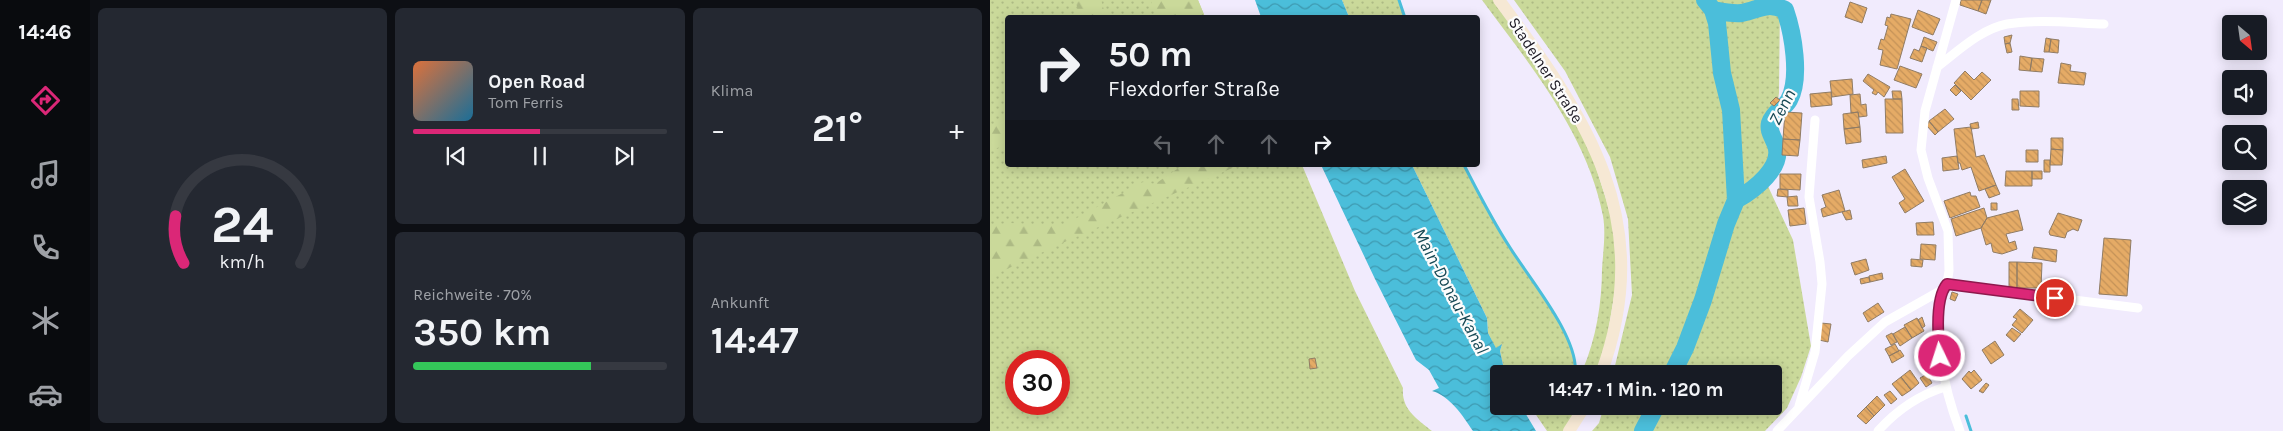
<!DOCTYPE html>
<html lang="de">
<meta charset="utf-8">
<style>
:root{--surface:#171b24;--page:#242831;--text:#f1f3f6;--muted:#9ea1a6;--line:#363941;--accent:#db2777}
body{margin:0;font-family:Karla,sans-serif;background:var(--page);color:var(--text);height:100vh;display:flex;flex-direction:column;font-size:19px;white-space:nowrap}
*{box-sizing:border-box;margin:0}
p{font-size:16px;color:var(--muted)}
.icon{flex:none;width:28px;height:28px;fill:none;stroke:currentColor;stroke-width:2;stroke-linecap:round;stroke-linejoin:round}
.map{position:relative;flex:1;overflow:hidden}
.side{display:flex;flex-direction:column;gap:8px;padding:8px;background:#0d0f14;width:900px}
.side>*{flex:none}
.guide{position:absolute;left:15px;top:15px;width:475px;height:152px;border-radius:5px;box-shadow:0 2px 12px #0003;background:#171b24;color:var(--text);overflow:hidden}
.needle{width:32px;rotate:151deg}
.tools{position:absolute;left:1232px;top:15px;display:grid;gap:10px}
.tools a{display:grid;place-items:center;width:45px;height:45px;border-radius:5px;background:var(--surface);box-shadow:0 2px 12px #0003;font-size:25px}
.speed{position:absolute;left:15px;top:350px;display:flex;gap:10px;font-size:25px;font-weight:700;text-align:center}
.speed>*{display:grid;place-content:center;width:65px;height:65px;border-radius:50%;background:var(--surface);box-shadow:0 2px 12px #0003;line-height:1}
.speed .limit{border:8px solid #d22;background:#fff;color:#111}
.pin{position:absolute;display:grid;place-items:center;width:42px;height:42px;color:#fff;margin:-21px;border:2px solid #fff;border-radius:50%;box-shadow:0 1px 5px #0007}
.me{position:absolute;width:55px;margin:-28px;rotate:356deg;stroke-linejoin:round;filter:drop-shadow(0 0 4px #0008)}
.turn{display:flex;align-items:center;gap:18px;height:105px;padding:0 20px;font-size:22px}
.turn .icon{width:65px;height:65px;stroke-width:2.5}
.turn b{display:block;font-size:35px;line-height:42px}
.lanes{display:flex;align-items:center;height:48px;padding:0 20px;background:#0003;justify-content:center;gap:25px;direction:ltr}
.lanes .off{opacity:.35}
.big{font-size:38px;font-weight:700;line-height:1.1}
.side .widget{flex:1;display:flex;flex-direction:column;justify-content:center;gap:8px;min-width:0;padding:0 18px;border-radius:8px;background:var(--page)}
.side .dial{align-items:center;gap:0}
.dial svg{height:130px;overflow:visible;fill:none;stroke:var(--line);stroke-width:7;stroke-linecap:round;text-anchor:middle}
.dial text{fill:var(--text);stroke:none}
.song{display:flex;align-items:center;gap:15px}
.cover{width:60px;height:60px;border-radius:8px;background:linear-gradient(135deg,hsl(20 70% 55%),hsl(200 70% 35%))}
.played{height:5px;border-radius:2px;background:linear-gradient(90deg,var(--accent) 50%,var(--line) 50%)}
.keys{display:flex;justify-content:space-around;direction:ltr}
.heat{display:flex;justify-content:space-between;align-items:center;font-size:28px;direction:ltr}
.charge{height:8px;border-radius:4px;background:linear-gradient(90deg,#34c759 70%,var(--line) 0)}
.side .tiles{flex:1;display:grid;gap:8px;grid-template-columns:repeat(3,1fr)}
.widget:first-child{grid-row:span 2}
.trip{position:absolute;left:500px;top:365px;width:292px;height:50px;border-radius:5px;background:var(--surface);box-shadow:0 2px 12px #0003;font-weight:700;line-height:50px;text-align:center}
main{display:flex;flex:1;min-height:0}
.tabs{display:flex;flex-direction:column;width:90px;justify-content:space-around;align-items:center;background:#090b0e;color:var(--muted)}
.tabs .icon{width:35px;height:35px}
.tabs .active{color:var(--accent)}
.tabs b{font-size:22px;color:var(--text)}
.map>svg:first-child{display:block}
.grass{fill:url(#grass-dots);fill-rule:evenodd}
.forest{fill:url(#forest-firs)}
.water{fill:url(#water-waves)}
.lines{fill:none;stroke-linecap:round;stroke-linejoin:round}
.stream{stroke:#4bbeda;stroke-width:3}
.river{stroke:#4bbeda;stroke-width:18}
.building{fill:url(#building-back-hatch);stroke:#907c65}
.minor{stroke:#fff;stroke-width:9}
.secondary{stroke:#f6e8d4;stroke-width:12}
.route-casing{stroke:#8e194d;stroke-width:12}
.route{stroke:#db2777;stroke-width:9}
.labels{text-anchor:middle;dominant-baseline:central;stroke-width:4.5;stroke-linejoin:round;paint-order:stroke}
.street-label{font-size:16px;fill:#1b1822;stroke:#fcfcfc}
.water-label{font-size:18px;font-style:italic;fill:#174955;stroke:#fcfcfc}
</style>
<main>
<nav class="tabs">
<b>14:46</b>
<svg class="icon active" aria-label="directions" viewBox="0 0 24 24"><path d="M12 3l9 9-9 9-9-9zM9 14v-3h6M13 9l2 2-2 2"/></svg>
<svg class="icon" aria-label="music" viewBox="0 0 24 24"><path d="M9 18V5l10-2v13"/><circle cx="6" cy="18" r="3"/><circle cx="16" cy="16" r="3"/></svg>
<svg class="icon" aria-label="phone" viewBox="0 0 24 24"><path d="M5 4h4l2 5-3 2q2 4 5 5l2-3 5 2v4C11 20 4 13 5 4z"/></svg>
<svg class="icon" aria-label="climate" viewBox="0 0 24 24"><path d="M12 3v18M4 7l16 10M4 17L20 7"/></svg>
<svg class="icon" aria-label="car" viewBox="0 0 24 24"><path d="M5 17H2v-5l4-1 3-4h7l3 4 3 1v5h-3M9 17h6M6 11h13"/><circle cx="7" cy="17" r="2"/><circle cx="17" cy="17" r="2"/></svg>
</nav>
<section class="side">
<div class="tiles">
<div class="widget dial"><svg viewBox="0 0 100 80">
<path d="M14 69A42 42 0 1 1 86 69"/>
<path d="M14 69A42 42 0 0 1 9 40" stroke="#db2777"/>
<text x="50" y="56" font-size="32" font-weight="700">24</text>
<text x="50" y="72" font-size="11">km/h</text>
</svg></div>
<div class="widget">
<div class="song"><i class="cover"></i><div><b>Open Road</b><p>Tom Ferris</p></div></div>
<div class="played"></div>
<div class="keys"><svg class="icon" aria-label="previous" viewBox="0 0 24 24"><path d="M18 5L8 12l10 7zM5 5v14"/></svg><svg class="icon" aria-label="pause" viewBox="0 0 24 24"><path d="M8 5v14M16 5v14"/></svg><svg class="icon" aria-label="next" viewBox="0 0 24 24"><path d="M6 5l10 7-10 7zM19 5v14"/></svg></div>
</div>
<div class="widget"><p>Klima</p>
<div class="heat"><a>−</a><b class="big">21°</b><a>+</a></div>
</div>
<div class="widget"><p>Reichweite · 70%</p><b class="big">350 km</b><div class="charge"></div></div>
<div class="widget"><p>Ankunft</p><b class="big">14:47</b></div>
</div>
</section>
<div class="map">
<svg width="1293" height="431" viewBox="0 0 1293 431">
<defs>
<pattern id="grass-dots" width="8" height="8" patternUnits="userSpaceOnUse" patternTransform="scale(1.25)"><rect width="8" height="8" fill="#cad99a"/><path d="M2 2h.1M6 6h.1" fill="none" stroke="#adba84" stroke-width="1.8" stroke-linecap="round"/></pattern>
<pattern id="forest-firs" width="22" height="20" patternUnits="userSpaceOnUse" patternTransform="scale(1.25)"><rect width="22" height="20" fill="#cad99a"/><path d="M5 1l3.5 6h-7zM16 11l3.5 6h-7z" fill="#adba84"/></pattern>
<pattern id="water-waves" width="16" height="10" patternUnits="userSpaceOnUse" patternTransform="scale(1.25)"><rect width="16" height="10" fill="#4bbeda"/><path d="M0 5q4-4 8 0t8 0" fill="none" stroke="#3e99b0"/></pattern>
<pattern id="building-back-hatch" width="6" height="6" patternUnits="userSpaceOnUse" patternTransform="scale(1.25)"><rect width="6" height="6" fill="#e5ab66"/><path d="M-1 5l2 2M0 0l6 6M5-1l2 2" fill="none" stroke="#c49258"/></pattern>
</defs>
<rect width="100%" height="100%" fill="#f1ebfd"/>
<path class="grass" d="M0,0H208L215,17L18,18V165H312L365,291L413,388C411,409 427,419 442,431H0ZM26,361H69V404H26Z
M352,0H409L415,17H359Z
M492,0H509L592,124L632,249L611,374H515L510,351L512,344L506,349L498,333L497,318L422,165H474C488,192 502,220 519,246C543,284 578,322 586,367L593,369C606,339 612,302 612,269C613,253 616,233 613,216C597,134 541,66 492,0Z
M524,0H790L789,93L776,182L803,240L821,346L811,377L797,408L775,431H602L609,423L614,406H784V374H623L642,295L638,219L620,157L575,71Z
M540,406H595L579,431H557Z"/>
<path class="forest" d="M85,0H111L116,17H90Z
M161,0H208L215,17H165Z
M17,111V144L0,151V126L10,121Z
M193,165H249L70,244L0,277V225L20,223L72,226L153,182L165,184Z"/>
<path class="water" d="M265,0H352L359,17H271Z
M331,165H422L497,318L498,333L506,348L512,344L510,351L515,374H509V406H531L546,431H483C473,416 460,396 442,391L449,388L439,370L426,360L385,279Z"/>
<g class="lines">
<path class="stream" d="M409,0L415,18
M474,165C488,192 502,220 519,246C538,277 590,338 585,374
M976,416L981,431"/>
<path class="river" d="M723,10C733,12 742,14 752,13C769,10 776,1 795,10C803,33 811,78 799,100C794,109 784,111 780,123C778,131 783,137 786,145C794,167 764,190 746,200
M682,374L695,348L713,300L736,224L746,200L741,110L732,73L727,23L723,10L715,0
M653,431L666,406"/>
</g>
<path class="building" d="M971,0H992L988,11L970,5Z
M992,0H1001L996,14L988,11Z
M860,2L877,8L872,23L855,17Z
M928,10L950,19L943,35L922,27Z
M901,14L921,19L907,69L890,65L893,50L888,49L891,39L894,40L898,26L895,25L897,17L900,18Z
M1022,35L1020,43L1015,44L1014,37Z
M934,37L947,42L943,51L931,46Z
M1056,38L1061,39L1059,52H1054Z
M1061,39L1069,40L1068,53L1059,52Z
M1020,43L1022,52L1017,53L1015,44Z
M931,46L937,48L932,62L920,58L924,49L929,51Z
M1030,56L1042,58L1040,71L1029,70Z
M1042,58L1054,59L1052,72L1040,71Z
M1071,63L1081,65L1080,71L1096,73L1094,85L1068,83Z
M910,66L932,74L926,88L904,80Z
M975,71L984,80L992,72L1001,80L981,100L964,83Z
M878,74L900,87L894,97L888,92L886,95L882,93L884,90L873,81Z
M862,79L863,94L842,97L840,81Z
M965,85L971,91L966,96L960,90Z
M902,91H911L912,99H903Z
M1030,91H1049V107L1030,106Z
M841,92L842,105L821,107L820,94Z
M870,94L871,105L876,104L877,116L869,117L868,112L861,113L860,95Z
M786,97L790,100L784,106L780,103Z
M895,99H912L913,133H896Z
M1022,99H1028L1029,110H1022Z
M955,109L964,119L948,132L939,121Z
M795,112L812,113L810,140L793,139Z
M868,112L870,127L854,129L853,114Z
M939,121L948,132L945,135L937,126Z
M988,122L989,128L981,129L980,124Z
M870,127L871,142L856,144L854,129Z
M981,127L986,157L994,155L1006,185L989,191L981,167L972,170L970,163H968L964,129Z
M1061,138H1073V150L1061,149Z
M793,139L810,140L808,156L792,155Z
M1061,149L1073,150L1072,165H1060Z
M1036,150H1048V162H1036Z
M896,156L897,163L873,168L872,160Z
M967,156L969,169L953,171L952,158Z
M1054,160H1060V172H1054Z
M915,169L934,201L915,213L909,203L915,199L902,177Z
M1016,171H1042V186H1015Z
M1042,171H1052V179H1042Z
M790,174H811L810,190L790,189Z
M1006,185L1010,194L999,198L995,189Z
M788,189L798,190V197L787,196Z
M849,190L855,211L833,217L831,209L836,207L832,195Z
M980,192L981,196H986L990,207L960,218L954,201Z
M807,196L808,206H798L797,197Z
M1001,203H1007V210H1001Z
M814,208L816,224L800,226L798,210Z
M994,208L997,218L991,228L966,236L961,219Z
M860,210L862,219L856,220L852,212Z
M1028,210L1033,230L1016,234L1019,243L1025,241L1027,249L1012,254L1003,252L1001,243L996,245L991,228L997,218Z
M1068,213L1092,220L1088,231L1083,229L1077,232L1075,238L1060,235L1059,232Z
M943,222L944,235H927L926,223Z
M1114,238L1141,240L1137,296L1109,294Z
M931,244L946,245L945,260L930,259Z
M1044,247L1067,250L1066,262L1042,258Z
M876,259L879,270L865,275L861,263Z
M921,259L933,260L932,267L921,266Z
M1019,262H1027V288L1019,287Z
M1027,262L1052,263L1051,288H1027Z
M892,273L893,279L880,282L879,276Z
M879,277L880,282L871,284L870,279Z
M962,292L968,294L965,301L960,299Z
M888,303L894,312L878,322L873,313Z
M1030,309L1043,320L1032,333L1022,325L1027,319L1023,317Z
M932,317L935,326L932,328L928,320Z
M927,318L934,331L922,338L914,325Z
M831,323L841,324L838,342L829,340Z
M915,327L922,338L910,346L903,334Z
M1022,328L1031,334L1024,342L1016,335Z
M902,333L907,342L901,345L896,336Z
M1005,341L1014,355L1001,364L992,350Z
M905,344L909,351L899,356L895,349Z
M910,350L914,356L902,363L899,356Z
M325,358L327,368L320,369L319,359Z
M920,370L929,383L921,390L911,377Z
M984,370L992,380L981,389L972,379L979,371L981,373Z
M937,374L942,383L936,387L930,378Z
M911,377L921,390L912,396L902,384Z
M996,383L999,385L993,393L989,391Z
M900,391L907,399L901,404L894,395Z
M887,396L895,405L884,416L876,407Z
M876,407L884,416L876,424L867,416Z"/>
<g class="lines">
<path class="minor" d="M947,67C968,51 991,29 1017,24C1048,19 1083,23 1114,24
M957,284L1148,308
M950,291C948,346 950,379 970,431
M809,406L825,352L832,284L830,262L819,197L825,120
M787,431L858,356L895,322L950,291L957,284L959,271L958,231L938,178L931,150L935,111L966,0
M888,431C906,411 929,395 955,387"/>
<path class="secondary" d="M509,0C598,119 667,221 611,374
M579,431L595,406"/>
</g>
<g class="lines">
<g class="route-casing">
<path id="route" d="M950,356C948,337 945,298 957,284L1065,298"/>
</g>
<use href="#route" class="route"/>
</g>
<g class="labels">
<g class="street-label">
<text transform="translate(556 70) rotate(57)">Stadelner Straße</text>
</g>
<g class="water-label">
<text transform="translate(792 107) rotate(-63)">Zenn</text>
<text transform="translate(461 291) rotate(62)">Main-Donau-Kanal</text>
</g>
</g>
</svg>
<div class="tools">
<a><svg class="needle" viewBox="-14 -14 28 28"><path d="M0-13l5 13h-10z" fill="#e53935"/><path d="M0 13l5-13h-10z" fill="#9ea1a6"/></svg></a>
<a><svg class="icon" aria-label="sound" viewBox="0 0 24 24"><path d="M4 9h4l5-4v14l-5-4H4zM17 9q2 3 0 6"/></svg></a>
<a><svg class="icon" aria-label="search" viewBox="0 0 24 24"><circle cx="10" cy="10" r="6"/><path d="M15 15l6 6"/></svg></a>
<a><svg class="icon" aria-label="layers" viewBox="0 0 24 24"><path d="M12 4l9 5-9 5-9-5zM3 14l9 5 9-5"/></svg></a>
</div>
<div class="speed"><div class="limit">30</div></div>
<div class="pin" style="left:1065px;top:298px;background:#d93025"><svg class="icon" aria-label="arrive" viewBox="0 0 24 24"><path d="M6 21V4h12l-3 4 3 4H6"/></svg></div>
<svg class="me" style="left:950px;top:356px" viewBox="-20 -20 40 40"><circle r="17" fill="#db2777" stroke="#fff" stroke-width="3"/><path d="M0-11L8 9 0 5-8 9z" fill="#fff"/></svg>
<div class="trip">14:47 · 1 Min. · 120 m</div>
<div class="guide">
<div class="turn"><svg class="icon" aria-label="right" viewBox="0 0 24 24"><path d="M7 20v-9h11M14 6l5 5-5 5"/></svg><div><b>50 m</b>Flexdorfer Straße</div></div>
<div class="lanes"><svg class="icon off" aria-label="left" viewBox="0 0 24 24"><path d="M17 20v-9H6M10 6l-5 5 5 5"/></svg><svg class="icon off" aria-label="ahead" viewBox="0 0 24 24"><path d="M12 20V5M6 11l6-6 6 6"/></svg><svg class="icon off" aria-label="ahead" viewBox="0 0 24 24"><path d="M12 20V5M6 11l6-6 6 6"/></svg><svg class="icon" aria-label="right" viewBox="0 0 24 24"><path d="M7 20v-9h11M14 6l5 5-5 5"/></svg></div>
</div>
</div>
</main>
